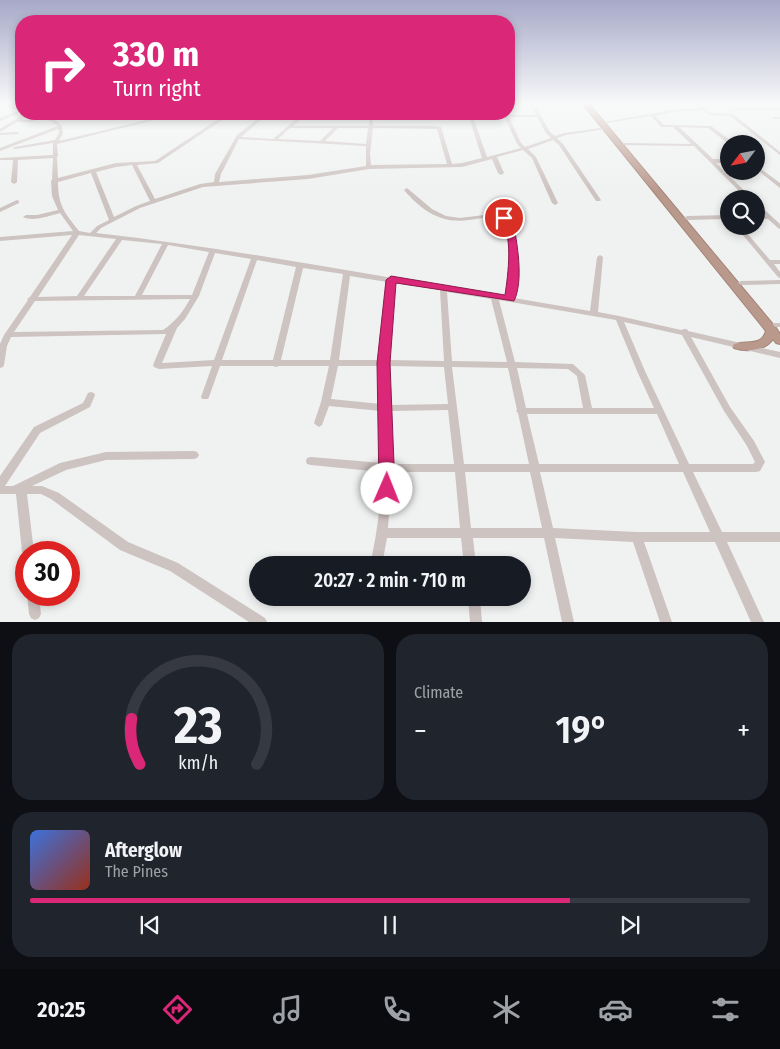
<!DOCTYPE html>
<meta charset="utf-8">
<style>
:root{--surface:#171b24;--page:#20242c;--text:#f1f3f6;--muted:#9ea1a6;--line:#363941;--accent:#db2777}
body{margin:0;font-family:"Fira Sans Condensed",sans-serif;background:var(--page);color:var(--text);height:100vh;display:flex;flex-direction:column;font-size:19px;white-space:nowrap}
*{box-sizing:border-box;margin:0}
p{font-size:16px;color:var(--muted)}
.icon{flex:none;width:28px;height:28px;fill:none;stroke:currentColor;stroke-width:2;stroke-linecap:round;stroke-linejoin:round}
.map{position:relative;height:622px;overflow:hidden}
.panel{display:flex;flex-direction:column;gap:12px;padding:12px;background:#0d0f14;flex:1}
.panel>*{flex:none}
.hud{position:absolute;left:15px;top:15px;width:500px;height:105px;border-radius:20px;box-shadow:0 2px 8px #0003;background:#db2777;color:#fff;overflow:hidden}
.needle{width:32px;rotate:238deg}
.tools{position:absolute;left:720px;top:135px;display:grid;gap:10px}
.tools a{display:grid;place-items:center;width:45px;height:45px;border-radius:50%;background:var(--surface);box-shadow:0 2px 8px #0003;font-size:25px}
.speed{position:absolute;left:15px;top:541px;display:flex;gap:10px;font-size:25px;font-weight:700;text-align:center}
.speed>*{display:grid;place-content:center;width:65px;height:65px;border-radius:50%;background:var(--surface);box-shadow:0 2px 8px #0003;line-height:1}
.speed .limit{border:8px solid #d22;background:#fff;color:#111}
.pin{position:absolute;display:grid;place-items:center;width:42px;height:42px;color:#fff;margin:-21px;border:2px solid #fff;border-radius:50%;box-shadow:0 1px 5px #0007}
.me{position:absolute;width:55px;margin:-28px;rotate:1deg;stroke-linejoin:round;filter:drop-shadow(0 0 4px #0008)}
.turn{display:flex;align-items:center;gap:18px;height:105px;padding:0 15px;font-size:22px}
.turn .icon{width:65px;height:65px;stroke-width:2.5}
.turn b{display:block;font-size:35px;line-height:42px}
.big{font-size:38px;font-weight:600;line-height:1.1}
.panel .tile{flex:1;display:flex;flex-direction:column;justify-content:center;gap:8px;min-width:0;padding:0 18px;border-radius:20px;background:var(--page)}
.panel .dial{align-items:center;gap:0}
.dial svg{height:130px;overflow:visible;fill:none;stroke:var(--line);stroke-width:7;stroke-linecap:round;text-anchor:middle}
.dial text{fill:var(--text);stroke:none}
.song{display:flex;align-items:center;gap:15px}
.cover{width:60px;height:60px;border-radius:8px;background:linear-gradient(135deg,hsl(220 70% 55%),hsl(10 70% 35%))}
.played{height:5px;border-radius:2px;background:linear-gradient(90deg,var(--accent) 75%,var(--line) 75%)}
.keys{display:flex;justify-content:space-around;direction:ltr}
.heat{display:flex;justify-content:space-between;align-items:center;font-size:28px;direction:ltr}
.panel .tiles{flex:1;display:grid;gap:12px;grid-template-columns:1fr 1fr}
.tile:last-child{grid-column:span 2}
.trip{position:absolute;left:249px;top:556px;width:282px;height:50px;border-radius:25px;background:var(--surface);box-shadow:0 2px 8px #0003;font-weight:600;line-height:50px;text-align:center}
.menu{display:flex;height:80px;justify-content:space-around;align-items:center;background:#090b0e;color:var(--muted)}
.menu .icon{width:35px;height:35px}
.menu .on{color:var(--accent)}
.menu b{font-size:22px;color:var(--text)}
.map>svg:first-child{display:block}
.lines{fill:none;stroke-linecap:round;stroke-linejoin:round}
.highway-casing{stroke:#a58578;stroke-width:2}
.minor{fill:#cdc3c0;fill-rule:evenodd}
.highway{fill:#ba998d;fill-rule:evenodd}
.route{fill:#db2777;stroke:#8e194d}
</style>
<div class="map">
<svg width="780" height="622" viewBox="0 0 780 622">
<rect width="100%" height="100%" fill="#f0f2f2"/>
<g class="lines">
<g class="highway-casing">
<path id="highway" d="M583,104H589L776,328L780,334V344L776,343L773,339C765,351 747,352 734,348L733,346L734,344C747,340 761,347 766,331Z"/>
</g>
<path class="minor" d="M7,104H11V105L21,108V112L0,121V118L20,110L8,107Z
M530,104H534L550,132L555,136L565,133L608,127V128L606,129L566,135L557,138L563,144L601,200L600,201H596L559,145L553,140L528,149L536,157L558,203L555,205L552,203L532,158L523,150L497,157L504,173L501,175L498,173L492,159L462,167L369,169L308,179L203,187L140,208L101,228L96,233C230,248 359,273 491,295L494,294L507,297C510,271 514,245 504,220C493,216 481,218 469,220C441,224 422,211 404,190L407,188L432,209L446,216L460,218L492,214L509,218C522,243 517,272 514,298L590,311L597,257L600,255L603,257L598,312L619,316L681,330L684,329H687L688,331L780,352V358L691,337L730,407L754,441L765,462L760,471L756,472H693L722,532H780V542H727L764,622H751L715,542H644L672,622H660L633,542L555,538L574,622H562L544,538H473L476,565H464L461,538H387L382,565H370C377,534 381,503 382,472L311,465L307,464L306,461L307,458L311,457L382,463L381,411L329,406L322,425L319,427L316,425L314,423L321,402L329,366H279L276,367L273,366H220L209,397L208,399H202L201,397L212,366L159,369L154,367L153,365L166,334L11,337L7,346L4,365L3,367L0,368V344L4,335L28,300L27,299L30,297L72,235L0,241V237L73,231L60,213C49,216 33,222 23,217L26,215H37L58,210L52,196L51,181L52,180L53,158L18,160L17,182L14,184L11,182L13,160H0V158L53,155V143L15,149L13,148L15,147L55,140L59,133L58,129L0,151V148L58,126L50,121L43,118L30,122H17L0,132V129L24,114H29L21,120H30L39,117L34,114C41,114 48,119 54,118C63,118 70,114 79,114V115L55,120L62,126L63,133L59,141L159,117L220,118L226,114H231L158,163L137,165L155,199L200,184L214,182L215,174L237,135L264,114H268L241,137L273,139L302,114H306L293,126H369V117H324V115H326L439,114L437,115L373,117V126H435L441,127L452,164L462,163L482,158L468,114H472L487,157L521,148L517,144L504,116L506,115H536ZM509,117H537L546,133L551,138L525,147L521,143ZM159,119L217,120L155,161L116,163L58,178L57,157L58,156L57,144ZM290,128H333L320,141L278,139ZM338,128H368L366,144L325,141ZM373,128L437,129L447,164L371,165L370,154ZM239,139L366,146V166L308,175L219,182L221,174ZM132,165L150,201L136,206L114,217L96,172L116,167ZM91,173L109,220L97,226L90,233L79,231C65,213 58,206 58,182ZM79,235L116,239L77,296L38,297ZM122,240L162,244L135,296H84ZM168,245L209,252L192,295H142ZM215,253L251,259L214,360L162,363L177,328L185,319L199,296ZM257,260L296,267L273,360H222ZM303,268L343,274L330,360H281ZM350,276L387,282L380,360H339ZM394,283L440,290L444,361L388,360ZM447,292L491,299L507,362L452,361ZM190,299C183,312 175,322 163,330L14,332L35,301ZM499,300L616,320L637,371L654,408H592L585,375L573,364L515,362ZM624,322L682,335L724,411L747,446L755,462L753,464H689L645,371ZM338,366H380L381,404L331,399ZM388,366L444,367L448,404L390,405ZM452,367L508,368L517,410L516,411L518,413L529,464H464ZM517,368L568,369L577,376L583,408H526ZM448,410L454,464H392L390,411ZM527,414H657L679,464H539ZM392,472H455L460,528H388ZM465,472H530L542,528H471ZM540,472H683L710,532H637L553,528Z
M695,104H699L711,113L733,114L780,152V155L730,116L710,115L703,110L673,112L655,116L664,125L711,126L734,143L729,144L708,128L679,127L713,159H729V163H716L753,199H747L694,146L624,145L622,144L624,143L691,144L673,127H661L651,116L606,123L604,122L673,110L700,108Z
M734,108H780V110H734Z
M773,117H780V119H773Z
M17,132L19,133V134L0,135V133Z
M756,165L780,183V188L756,169Z
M17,200L19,201V203L0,212V208Z
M756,202L780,224V229L778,228L768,219H756V215H764L756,207Z
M729,215V219L687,220L684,218L687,216Z
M744,231L746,232L770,260H780V264H774L780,272V278L778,277L742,234L741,233Z
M780,280V284L741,285L737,283L741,281Z
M773,323H780V327H773L772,325Z
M91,392L94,393L95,395L90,407L40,433L5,486H13L60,463L106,452L194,451L197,452L199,455L197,458L194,459L106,460L66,470L32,486H42L59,493L128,542L178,563L265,618L267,622H249L170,571L120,550L51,499L41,494H27L34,552H26V557L24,556L22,552L16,494H0V476L34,427L83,403L88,393Z
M27,595H39L41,614L39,618L35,620L31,618L29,614Z
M468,598H480L482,622H470Z"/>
<use href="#highway" class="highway"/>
</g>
<linearGradient id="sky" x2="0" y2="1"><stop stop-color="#a6a8c8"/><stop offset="0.54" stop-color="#f8f9f9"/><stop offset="1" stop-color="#f8f9f9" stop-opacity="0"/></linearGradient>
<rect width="780" height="191" fill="url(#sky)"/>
<path class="route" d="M504,215L513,221C517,243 524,280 514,301L396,283L390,363L395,489L392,493L387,495L381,493L379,489L377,363L386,280L391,276L505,295C508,274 514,233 499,218Z"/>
</svg>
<div class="tools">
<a><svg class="needle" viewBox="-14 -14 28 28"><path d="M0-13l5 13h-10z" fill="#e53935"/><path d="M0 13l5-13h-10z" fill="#9ea1a6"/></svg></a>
<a><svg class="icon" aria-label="search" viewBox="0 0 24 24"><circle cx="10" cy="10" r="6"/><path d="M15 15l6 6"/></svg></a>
</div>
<div class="speed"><div class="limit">30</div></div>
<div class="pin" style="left:504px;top:218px;background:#d93025"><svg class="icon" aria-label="arrive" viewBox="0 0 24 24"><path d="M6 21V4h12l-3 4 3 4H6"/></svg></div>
<svg class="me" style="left:387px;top:489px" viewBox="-20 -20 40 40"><circle r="19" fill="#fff"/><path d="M0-13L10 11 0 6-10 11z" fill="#db2777"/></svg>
<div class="trip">20:27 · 2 min · 710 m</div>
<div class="hud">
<div class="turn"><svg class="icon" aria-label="right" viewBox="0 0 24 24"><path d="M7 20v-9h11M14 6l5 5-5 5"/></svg><div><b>330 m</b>Turn right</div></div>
</div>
</div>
<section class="panel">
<div class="tiles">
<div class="tile dial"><svg viewBox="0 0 100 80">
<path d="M14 69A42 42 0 1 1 86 69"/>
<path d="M14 69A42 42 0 0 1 9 41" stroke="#db2777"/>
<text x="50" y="56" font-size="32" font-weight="700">23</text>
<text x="50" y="72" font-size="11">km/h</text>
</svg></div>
<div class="tile"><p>Climate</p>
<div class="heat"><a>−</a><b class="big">19°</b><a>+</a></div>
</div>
<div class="tile">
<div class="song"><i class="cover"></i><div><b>Afterglow</b><p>The Pines</p></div></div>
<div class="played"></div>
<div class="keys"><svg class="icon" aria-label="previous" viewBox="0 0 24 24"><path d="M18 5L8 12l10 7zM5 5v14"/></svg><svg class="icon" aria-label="pause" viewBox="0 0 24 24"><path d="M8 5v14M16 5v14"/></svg><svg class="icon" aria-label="next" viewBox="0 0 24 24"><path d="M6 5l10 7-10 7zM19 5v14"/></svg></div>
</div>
</div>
</section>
<nav class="menu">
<b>20:25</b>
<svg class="icon on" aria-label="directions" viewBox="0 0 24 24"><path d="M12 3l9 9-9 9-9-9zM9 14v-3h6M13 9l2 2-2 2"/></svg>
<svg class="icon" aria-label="music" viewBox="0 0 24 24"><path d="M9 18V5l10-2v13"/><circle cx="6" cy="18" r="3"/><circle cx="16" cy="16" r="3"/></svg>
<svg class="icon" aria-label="phone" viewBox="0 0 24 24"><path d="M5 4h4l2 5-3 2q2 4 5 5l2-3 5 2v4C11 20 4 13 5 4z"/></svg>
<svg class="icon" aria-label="climate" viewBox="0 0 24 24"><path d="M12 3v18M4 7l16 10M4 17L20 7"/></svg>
<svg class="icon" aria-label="car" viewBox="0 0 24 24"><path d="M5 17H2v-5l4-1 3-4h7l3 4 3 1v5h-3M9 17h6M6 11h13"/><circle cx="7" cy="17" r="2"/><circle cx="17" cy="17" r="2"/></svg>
<svg class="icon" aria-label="filters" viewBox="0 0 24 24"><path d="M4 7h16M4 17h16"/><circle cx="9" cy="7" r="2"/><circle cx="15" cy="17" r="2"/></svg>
</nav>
